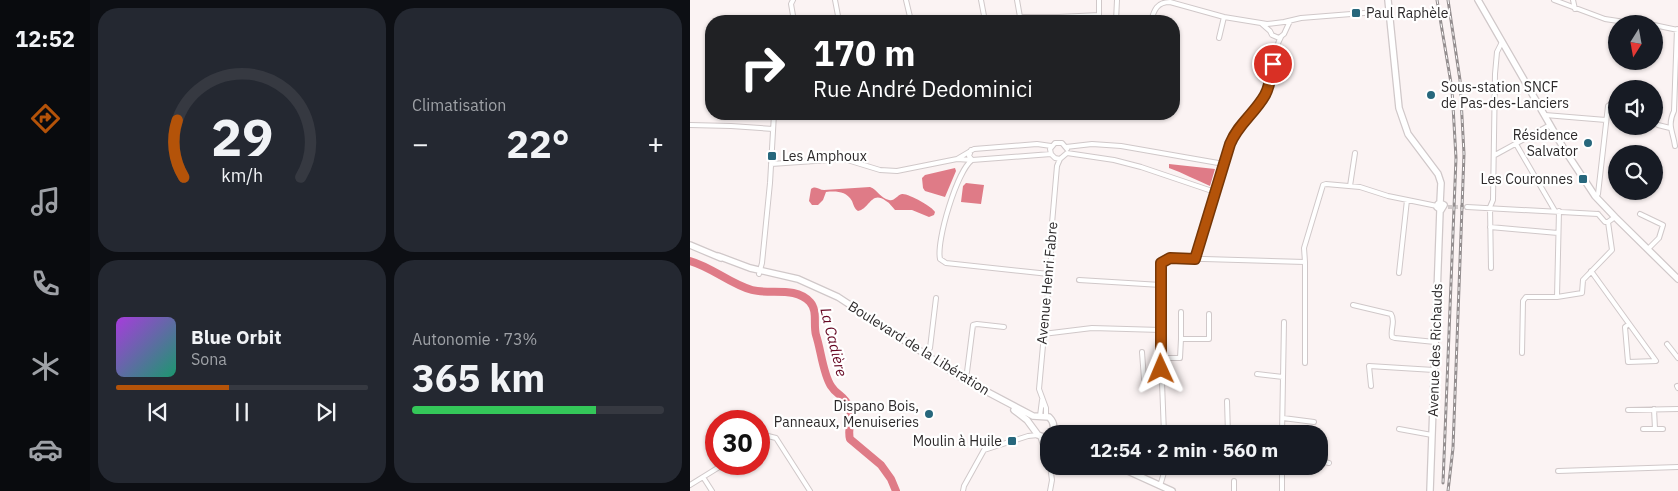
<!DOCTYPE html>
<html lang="fr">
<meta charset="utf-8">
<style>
:root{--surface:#171b24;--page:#242831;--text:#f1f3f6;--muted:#9ea1a6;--line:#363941;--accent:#b45309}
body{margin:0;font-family:"IBM Plex Sans",sans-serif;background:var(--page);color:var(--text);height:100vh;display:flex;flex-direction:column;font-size:19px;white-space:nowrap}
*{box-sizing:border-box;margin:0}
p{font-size:16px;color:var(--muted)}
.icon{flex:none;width:28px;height:28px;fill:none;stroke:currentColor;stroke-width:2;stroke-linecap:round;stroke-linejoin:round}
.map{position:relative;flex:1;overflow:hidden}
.drawer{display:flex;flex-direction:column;gap:8px;padding:8px;background:#0d0f14;width:600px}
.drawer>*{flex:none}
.banner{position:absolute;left:15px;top:15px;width:475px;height:105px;border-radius:20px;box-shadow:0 1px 4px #0004;background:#202124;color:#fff;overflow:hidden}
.needle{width:32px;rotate:191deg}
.tools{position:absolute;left:918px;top:15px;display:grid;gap:10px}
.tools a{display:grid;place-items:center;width:55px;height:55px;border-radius:50%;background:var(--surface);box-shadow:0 1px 4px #0004;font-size:25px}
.speed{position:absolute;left:15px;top:410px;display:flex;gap:10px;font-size:25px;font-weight:700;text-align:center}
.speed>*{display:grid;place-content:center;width:65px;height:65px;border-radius:50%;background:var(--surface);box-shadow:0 1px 4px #0004;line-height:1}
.speed .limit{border:8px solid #d22;background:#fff;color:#111}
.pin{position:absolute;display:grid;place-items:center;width:42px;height:42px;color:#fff;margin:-21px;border:2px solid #fff;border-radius:50%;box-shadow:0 1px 5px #0007}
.me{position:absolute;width:55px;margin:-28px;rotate:359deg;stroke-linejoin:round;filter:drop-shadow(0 0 4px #0008)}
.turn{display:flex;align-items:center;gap:18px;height:105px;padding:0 25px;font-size:22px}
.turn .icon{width:65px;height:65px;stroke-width:2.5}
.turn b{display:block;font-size:35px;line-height:42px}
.big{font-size:38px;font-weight:700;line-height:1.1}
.drawer .tile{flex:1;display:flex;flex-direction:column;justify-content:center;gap:8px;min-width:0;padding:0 18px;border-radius:20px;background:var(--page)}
.drawer .dial{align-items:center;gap:0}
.dial svg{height:130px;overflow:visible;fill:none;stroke:var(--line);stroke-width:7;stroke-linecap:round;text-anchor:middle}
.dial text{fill:var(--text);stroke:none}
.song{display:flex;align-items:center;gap:15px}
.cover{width:60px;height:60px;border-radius:8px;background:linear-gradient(135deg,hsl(280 70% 55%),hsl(160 70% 35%))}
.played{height:5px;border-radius:2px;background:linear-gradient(90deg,var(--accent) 45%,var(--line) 45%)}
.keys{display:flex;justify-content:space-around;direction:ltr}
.heat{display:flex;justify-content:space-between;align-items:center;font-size:28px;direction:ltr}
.charge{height:8px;border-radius:4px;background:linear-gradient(90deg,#34c759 73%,var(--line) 0)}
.drawer .tiles{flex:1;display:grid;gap:8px;grid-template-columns:repeat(2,1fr)}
.trip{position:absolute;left:350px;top:425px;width:288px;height:50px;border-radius:20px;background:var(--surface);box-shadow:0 1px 4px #0004;font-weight:700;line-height:50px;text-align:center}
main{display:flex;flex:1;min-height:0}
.dock{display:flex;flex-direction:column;width:90px;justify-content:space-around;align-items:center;background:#090b0e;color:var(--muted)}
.dock .icon{width:35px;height:35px}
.dock .active{color:var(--accent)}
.dock b{font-size:22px;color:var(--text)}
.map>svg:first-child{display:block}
.water{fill:#df7b87}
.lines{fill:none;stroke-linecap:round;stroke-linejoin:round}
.river{stroke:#df7b87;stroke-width:8}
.street-tunnel{stroke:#d2cbcb;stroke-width:4;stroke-dasharray:4 2;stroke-linecap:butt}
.street-casing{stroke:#d0c8c9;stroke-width:6}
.secondary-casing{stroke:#d0c8c9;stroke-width:8}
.street{stroke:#fff;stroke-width:4}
.secondary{stroke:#fff;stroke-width:5.5}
.rail-casing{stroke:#948e8f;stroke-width:3}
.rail{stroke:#fff;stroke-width:1;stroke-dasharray:4;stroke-linecap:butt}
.route-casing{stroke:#753606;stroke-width:12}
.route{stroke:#b45309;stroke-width:9}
.poi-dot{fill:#27677c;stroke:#fff;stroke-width:2}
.labels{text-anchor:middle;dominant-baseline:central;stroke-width:4.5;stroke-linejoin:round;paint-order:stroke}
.poi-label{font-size:14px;fill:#2d2a2b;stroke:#fff;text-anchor:end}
.street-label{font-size:14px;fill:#2d2a2b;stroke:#fff}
.water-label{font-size:15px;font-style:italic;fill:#660823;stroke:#fff}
</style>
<main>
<nav class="dock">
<b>12:52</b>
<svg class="icon active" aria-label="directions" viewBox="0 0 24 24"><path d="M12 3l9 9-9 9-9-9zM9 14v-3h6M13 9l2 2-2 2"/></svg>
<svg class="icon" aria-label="music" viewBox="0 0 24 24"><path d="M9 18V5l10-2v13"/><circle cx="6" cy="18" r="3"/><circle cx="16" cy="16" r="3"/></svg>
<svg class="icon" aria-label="phone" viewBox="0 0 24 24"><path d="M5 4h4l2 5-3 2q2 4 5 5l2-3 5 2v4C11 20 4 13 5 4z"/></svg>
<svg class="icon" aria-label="climate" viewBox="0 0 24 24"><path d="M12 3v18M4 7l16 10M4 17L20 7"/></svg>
<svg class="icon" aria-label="car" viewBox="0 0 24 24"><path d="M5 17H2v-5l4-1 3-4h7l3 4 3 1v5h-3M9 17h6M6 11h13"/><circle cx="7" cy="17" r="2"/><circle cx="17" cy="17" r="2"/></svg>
</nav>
<section class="drawer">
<div class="tiles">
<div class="tile dial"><svg viewBox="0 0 100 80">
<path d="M14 69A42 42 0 1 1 86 69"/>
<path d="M14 69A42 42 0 0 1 10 34" stroke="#b45309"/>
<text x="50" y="56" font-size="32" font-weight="700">29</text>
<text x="50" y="72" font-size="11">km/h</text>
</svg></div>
<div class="tile"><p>Climatisation</p>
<div class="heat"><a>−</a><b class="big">22°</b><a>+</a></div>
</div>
<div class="tile">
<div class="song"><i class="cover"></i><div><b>Blue Orbit</b><p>Sona</p></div></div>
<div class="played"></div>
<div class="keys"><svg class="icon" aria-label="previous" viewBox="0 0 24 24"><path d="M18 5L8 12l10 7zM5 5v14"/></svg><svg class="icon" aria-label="pause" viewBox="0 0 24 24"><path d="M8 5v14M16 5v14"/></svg><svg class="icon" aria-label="next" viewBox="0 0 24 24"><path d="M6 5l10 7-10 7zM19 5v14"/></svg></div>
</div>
<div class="tile"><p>Autonomie · 73%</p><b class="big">365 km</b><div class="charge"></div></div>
</div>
</section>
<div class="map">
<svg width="988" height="491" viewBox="0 0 988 491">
<rect width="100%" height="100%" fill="#fbf3f3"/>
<path class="water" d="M479,164L525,169L520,186C506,180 493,173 479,168Z
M265,168L266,171L255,197L235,191L233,188L232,178L235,175Z
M276,183L294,185L291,204L271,202L273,186Z
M180,187C188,190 190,198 199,200C204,202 207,195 212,194C218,193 243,207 245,212L244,215L239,217L222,210H205C202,207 200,203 196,201C181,190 180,209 168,211C164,208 164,206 162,201C156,191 146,191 136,192L133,200L128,205H122L119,201L121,189C126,185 129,190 134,190Z"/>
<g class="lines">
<path class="river" d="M0,261C22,267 40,284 62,290C81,295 105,286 120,302C128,311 123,324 126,335C131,350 133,374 141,386C147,396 155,395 160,409C163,419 157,428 160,439L191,465L201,479L206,491"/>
<path class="street-tunnel" d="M758,207H777"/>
<g class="street-casing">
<path id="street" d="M103,0L101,4L104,21
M145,0L149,21
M216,0L221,21
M291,0L295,21
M327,0L330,17H369
M864,0L915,19L948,24
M883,0L885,9
M369,21V17L409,15V0
M426,21L427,0
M461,21C464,10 467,2 480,2L534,17L577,24L594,22L611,18L699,11
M572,24L580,31L582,35L589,38L594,34L600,21
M964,25L988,30
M529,38L534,17
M484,42L486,43
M855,115L916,120
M0,125L41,126L83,129
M968,125L980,128
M826,144L865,211
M985,146C983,131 977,126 984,111L987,29
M376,147L402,144L431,146L534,164
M281,150L279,156L282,160C267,171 246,241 250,259L256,263L359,274
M377,153L424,160L451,167L525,192
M361,154L360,149L365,143H372L377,149
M361,154L365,158L370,159L377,153
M805,155L860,125
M267,159L284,149L347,144L361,146
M81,164L154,159L190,170L207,171L267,159L282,160L361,154
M660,186L665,153
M905,196L908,194L918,106L921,104L926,105
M777,207L908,214
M908,214L915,222H918L925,217
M950,214L973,225L969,238L958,249
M800,227L868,233
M505,259L540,144C549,124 567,112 576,93C585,76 581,54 591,37
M801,268L800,207L803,200L805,74L807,52L812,42
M901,271L966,361L938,362L935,327L939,324
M709,273L717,200
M69,274L72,263L80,183L84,114
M389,280L471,285
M867,297L869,211
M663,305L701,314C706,321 700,329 702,337L705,338L745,342
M353,334L402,328L471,330
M491,339V312
M977,344L988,358
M452,352L454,379L472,380
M832,353L833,301L836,297H867L892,293L893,280L922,250L918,222
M236,355L240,348L246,298
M471,358H490L491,339H519V314
M615,363V262L614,248L633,185L636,184L670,187L698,196L747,206
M567,374L593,377
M273,379L277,372L283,325L287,324L314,327
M681,386L679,366L744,370
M987,386L988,388
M537,401L538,434
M964,409L965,429
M938,410L988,409
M350,416L352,400
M356,416V408L349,389L361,258V235L367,166L370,159
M593,418L624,422
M709,429L742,435
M953,429H973
M474,434L471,356L470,269L473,261L480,258L615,262
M592,434L594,322
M350,436L359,463
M69,442L78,436L86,438L120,491
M629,461L639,463
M360,466L362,480L360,491
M868,471L988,467
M13,477L22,491
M544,481V491
M0,485L34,464
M470,486L476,466
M273,491L274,486L294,450L338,436L348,435
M592,491V466"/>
</g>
<g class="secondary-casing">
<path id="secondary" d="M698,0L709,108L718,134L748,174L751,183L750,203L748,204L747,207L751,210L754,205L750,203
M788,0L874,149L905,196L925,217L988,279
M0,245L31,258
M28,256L60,268L108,279L148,297L273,379L343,416L359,417C364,422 365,428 361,434
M324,410L337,420L348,435L354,437L359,435
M427,466L482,491
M740,491L750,210"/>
</g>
<use href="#street" class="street"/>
<use href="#secondary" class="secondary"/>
<g class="rail-casing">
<path id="rail" d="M747,0L762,89L766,158L753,483
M758,0L770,80L774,154L763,448L758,491"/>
</g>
<use href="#rail" class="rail"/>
</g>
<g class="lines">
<g class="route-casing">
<path id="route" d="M471,369V263L480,258L505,259L540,144C548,124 565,113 575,95C580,86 581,75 583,64"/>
</g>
<use href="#route" class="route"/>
</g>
<g class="poi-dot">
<rect x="661" y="8" width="10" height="10" rx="2.5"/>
<circle cx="741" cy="95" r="5"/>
<circle cx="898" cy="143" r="5"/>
<rect x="77" y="151" width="10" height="10" rx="2.5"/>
<rect x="888" y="174" width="10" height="10" rx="2.5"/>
<circle cx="239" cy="414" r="5"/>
<rect x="317" y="436" width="10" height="10" rx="2.5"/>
</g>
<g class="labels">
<g class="poi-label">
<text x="676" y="13" text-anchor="start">Paul Raphèle</text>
<text x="751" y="87" text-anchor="start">Sous-station SNCF<tspan x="751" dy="16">de Pas-des-Lanciers</tspan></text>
<text x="888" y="135">Résidence<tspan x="888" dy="16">Salvator</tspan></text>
<text x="92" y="156" text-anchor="start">Les Amphoux</text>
<text x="883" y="179">Les Couronnes</text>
<text x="229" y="406">Dispano Bois,<tspan x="229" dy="16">Panneaux, Menuiseries</tspan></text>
<text x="312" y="441">Moulin à Huile</text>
</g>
<g class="street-label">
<text transform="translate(357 283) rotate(-85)">Avenue Henri Fabre</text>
<text transform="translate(229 348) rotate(32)">Boulevard de la Libération</text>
<text transform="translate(745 350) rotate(-88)">Avenue des Richauds</text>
</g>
<g class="water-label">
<text transform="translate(144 342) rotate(76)">La Cadière</text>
</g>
</g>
</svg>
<div class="tools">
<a><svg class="needle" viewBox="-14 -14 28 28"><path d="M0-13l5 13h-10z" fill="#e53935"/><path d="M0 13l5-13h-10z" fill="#9ea1a6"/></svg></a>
<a><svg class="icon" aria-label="sound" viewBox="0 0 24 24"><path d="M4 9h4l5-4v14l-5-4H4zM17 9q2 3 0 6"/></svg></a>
<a><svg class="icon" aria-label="search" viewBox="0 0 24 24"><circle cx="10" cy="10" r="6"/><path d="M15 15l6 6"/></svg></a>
</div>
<div class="speed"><div class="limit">30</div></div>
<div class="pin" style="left:583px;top:64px;background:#d93025"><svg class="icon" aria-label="arrive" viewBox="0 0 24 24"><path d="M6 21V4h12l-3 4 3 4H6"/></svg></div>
<svg class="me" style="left:471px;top:369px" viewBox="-20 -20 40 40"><path d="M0-17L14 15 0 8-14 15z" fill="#b45309" stroke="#fff" stroke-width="4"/></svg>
<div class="trip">12:54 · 2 min · 560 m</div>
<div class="banner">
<div class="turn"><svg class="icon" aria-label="right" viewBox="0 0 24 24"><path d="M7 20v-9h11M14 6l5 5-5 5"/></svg><div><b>170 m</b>Rue André Dedominici</div></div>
</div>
</div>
</main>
